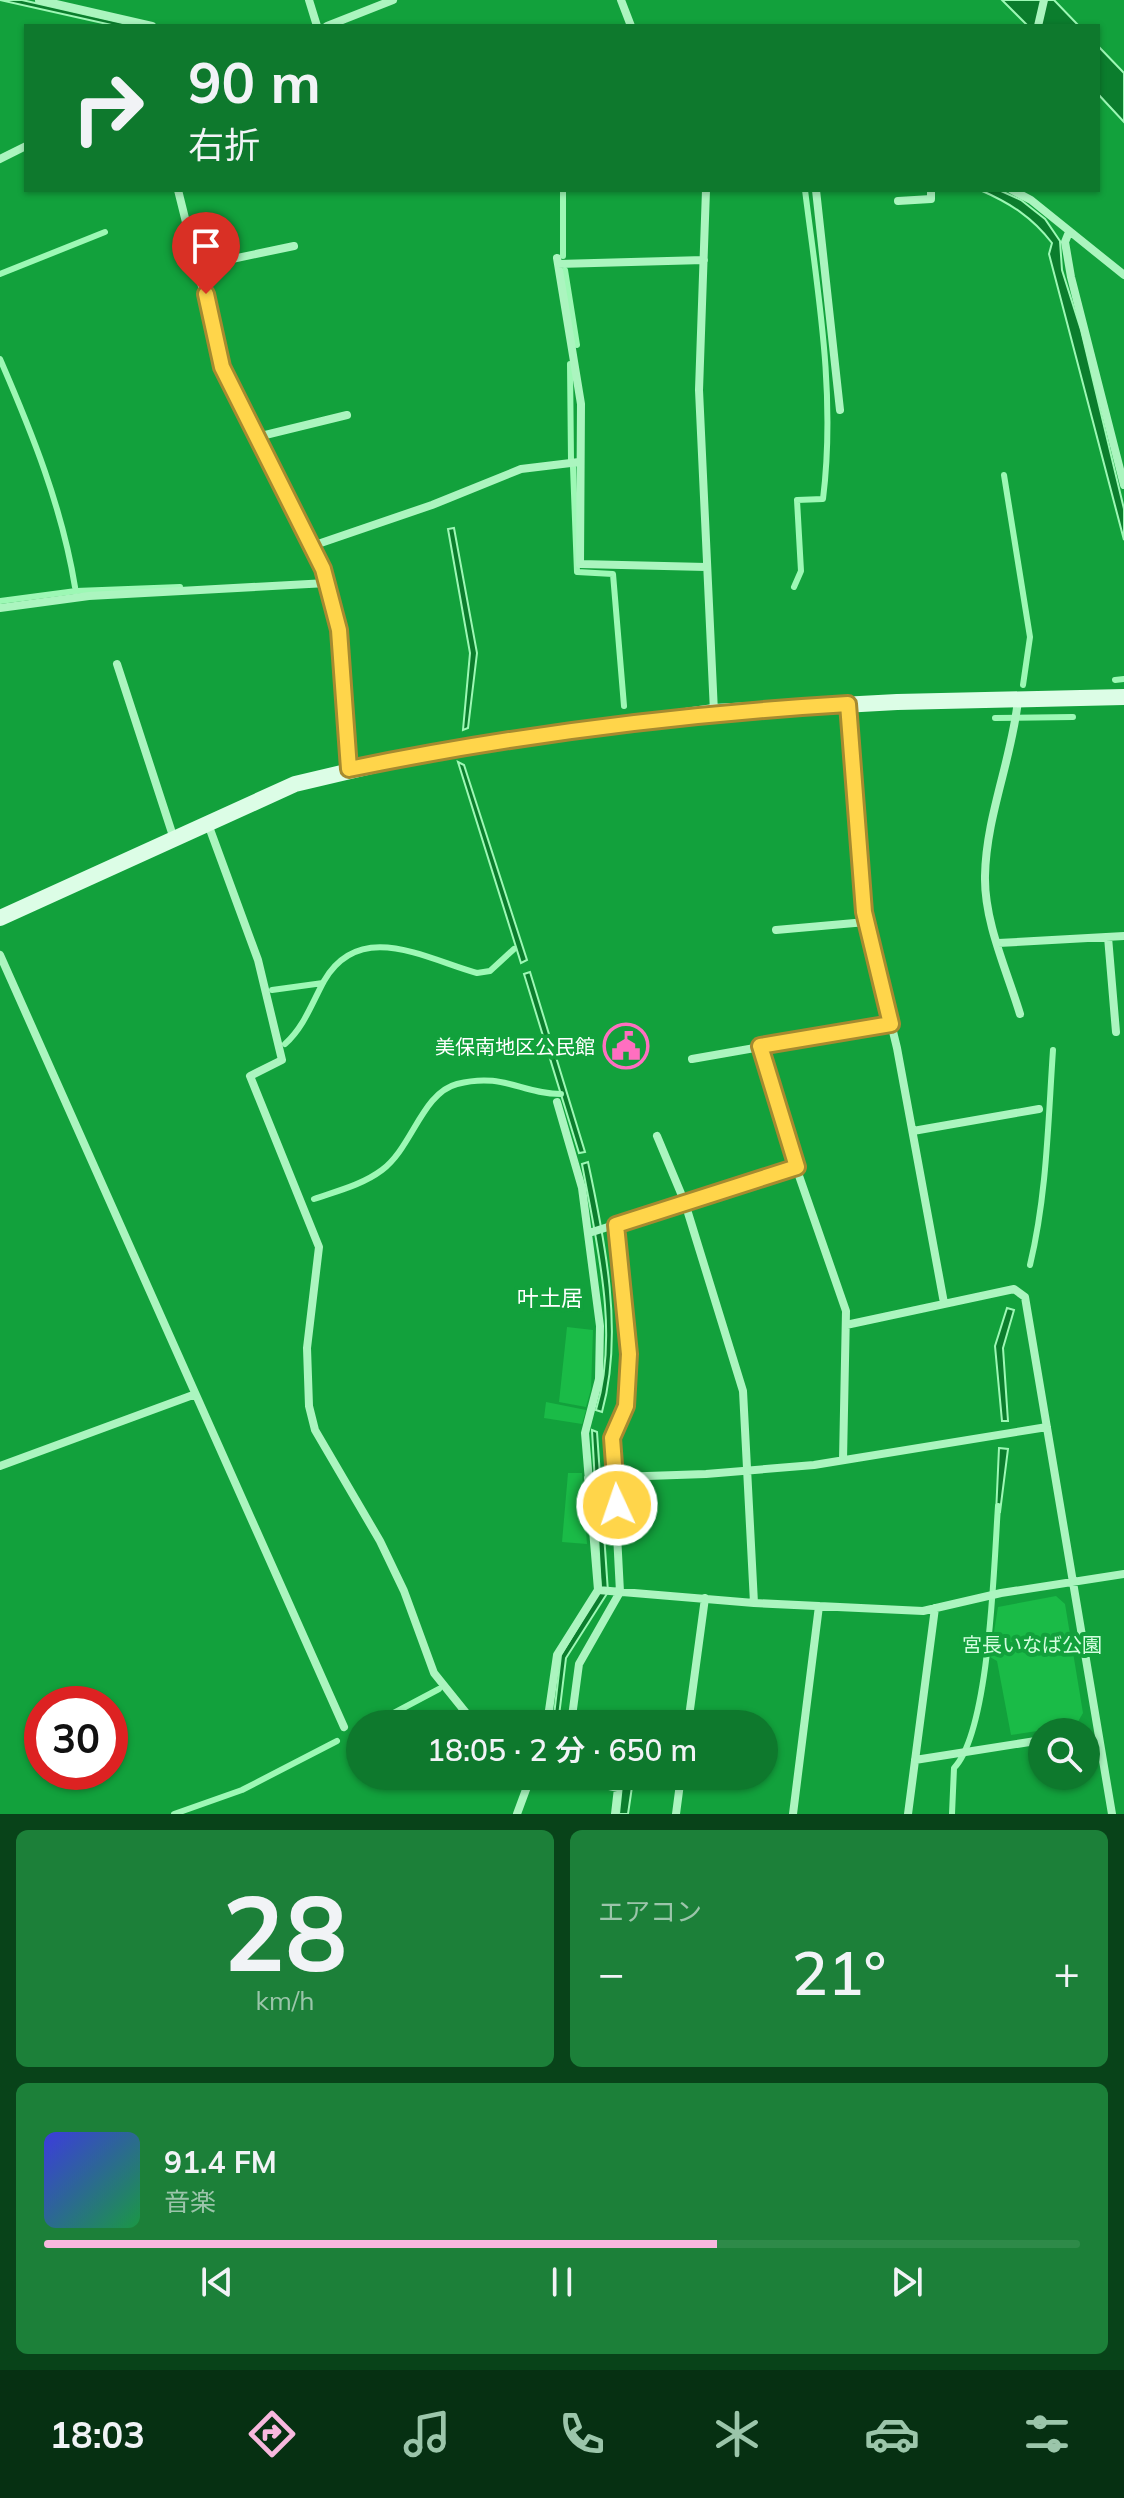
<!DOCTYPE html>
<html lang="ja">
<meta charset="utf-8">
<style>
:root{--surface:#0e792d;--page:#1c8039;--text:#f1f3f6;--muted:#9bc5aa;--line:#2e8a49;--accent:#f7b8de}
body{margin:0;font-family:Mulish,"Noto Sans JP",sans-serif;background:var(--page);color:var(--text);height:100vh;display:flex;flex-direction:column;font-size:30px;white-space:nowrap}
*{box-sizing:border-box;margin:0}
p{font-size:26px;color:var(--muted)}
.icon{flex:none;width:44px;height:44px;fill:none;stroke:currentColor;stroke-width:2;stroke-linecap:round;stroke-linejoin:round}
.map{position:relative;height:1814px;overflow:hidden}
.details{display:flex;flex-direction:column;gap:16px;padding:16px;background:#084319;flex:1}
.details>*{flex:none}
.guide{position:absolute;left:24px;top:24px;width:1076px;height:168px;border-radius:0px;box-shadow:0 2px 6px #0004;background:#0e792d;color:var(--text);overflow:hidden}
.fabs{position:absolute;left:1028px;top:1718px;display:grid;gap:16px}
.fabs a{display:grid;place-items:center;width:72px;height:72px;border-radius:50%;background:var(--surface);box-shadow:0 2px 6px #0004;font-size:40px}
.speed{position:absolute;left:24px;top:1686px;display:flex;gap:16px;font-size:40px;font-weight:700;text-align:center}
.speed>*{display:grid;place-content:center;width:104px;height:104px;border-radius:50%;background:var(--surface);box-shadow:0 2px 6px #0004;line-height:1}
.speed .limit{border:12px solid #d22;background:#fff;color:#111}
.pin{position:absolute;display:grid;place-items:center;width:68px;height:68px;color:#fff;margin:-82px -34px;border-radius:50% 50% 50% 0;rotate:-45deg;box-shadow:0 0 8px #0007}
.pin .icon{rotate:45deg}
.me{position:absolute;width:88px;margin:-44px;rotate:357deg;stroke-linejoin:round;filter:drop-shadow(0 0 6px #0008)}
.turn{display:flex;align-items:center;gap:28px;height:168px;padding:0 32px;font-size:36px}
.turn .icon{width:104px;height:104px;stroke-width:2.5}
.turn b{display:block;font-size:56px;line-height:68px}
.big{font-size:60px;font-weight:600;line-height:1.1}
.details .widget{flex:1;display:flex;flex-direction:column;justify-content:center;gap:12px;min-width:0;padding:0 28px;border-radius:12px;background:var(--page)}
.details .dial{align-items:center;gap:0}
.dial b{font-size:104px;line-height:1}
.song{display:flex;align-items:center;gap:24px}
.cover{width:96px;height:96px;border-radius:12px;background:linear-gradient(135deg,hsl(240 70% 55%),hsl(140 70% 35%))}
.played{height:8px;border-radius:4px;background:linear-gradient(90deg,var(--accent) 65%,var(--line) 65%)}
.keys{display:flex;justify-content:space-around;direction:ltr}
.heat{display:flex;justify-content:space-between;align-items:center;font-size:44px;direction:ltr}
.details .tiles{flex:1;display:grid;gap:16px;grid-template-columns:1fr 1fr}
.widget:last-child{grid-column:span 2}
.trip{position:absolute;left:346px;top:1710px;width:432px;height:80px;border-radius:40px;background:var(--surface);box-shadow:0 2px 6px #0004;font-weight:600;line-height:80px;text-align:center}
.tabs{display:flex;height:128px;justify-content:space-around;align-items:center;background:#063012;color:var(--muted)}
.tabs .icon{width:56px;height:56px}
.tabs .active{color:var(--accent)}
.tabs b{font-size:36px;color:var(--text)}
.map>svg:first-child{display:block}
.green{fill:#1abb47}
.water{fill:#0b7d2d;stroke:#9df8b5;stroke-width:2}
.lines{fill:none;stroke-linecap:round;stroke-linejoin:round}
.stream{stroke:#9df8b5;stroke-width:6}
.street{stroke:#abf5bf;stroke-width:8}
.secondary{stroke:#dcfde6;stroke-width:16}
.route-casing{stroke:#a68a30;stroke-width:20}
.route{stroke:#ffd54a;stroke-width:14}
.labels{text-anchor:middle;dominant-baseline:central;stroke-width:8;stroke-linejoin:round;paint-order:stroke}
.poi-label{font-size:20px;fill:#fff;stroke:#12a13c;text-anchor:end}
.park-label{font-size:20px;fill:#d4fee0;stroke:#12a13c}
.neighbourhood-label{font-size:22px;fill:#fff;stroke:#12a13c}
</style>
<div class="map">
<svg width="1124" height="1814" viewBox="0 0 1124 1814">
<rect width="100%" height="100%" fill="#12a13c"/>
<path class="green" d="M567,1327L593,1330L591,1389L586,1407L559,1402Z
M546,1402L586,1410L582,1424L544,1418Z
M568,1473H582L587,1544L562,1542Z
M1056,1596L1065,1604L1083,1713L1076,1725L1011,1735L997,1661L990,1657L998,1607Z"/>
<path class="water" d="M0,0H22L136,26H116Z
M1002,0H1054L1079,26H1028Z
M1098,46L1124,73V122L1098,94Z
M980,190H999L1021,200L1045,219L1060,241L1062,270L1081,330L1124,509V540L1049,254L1052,243C1032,217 1010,203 980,190Z
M454,528L477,653L468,728L463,730L470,653L448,529Z
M458,762L464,765L527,960L521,963Z
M530,972L585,1152L579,1153L524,974Z
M588,1162C605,1241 624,1333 602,1412L596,1410C620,1332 596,1241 582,1164Z
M1007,1308L1014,1310L1003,1348L1008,1421H1002L995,1346Z
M592,1430L597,1432L608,1592L566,1658L558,1724H553L561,1655L601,1589Z
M999,1448L1008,1449L1000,1512L996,1514Z
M587,1776L633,1780L628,1814H619L622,1785Z"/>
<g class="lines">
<path class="stream" d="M563,256V190
M565,270L577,345
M0,274L105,232
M0,359C32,433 62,507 75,587
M570,364L571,460
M573,467L577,572L613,574L624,706
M1004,475L1030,637L1023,685
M794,587L801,571L797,500L823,499C836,394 818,294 805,190
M0,601L76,591L180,587
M1115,680L1124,679
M995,718L1073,717
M272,990L323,983
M285,1044C304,1027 312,1003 324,981C360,919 426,959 477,973L490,971L514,949
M314,1199C337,1191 362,1185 382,1170C412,1148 422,1093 457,1084C504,1072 521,1094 561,1094
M1030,1265C1047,1194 1048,1122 1053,1050
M373,1724L439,1689
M359,1731H360
M174,1814L242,1790L337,1741
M952,1814L954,1768C990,1731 994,1562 998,1506"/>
<path class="street" d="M39,0L152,26
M309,0L317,26
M621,0L631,26
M327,26L393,0
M1038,26L1044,0
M0,159L26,146
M178,190L222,367L323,569L339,630L349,769
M706,190L699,390L714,712
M816,190L840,410
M1012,190L1031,200L1124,275
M898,201L931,199V190
M1069,232L1065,242L1071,277L1124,485
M557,258L581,404L580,564L706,567
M558,264L704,260
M199,266L294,246
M257,437L347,415
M312,546L432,505L521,469L579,462
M0,608L89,596L327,583
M117,664L174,839
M1018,700C1012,759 986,816 985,876C984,922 1007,971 1020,1014
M848,705L864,912L897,1048L944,1303
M208,824L258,960L282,1060L250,1076L319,1247L307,1348L309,1406L315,1430L380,1541L404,1591L434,1673L475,1724
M776,930L866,922
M1108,937L1116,1032
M998,943L1124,936
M0,955L344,1727
M760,1046L780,1121L846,1311L843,1460
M692,1059L891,1024
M913,1131L1039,1109
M657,1136L685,1203L743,1391L754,1603
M589,1233L797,1167
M846,1325L1014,1289L1025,1297L1112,1814
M0,1466L193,1395
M588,1478L706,1474L814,1465L1047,1427
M598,1590L754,1603L923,1611L1001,1593L1124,1574
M547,1724L557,1655L598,1590L585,1433L599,1379L600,1326L582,1188L557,1102
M571,1724L579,1664L620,1592L612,1438L626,1406L629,1354L616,1225
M688,1724L705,1598
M915,1760L1042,1740
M565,1776L618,1788L615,1814
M517,1814L531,1776
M676,1814L681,1776
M793,1814L819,1606
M908,1814L935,1608"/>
<path class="secondary" d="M0,918L295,784L431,752L714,712L897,702L1124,697"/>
</g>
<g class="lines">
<g class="route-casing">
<path id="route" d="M206,294L222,367L323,569L339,630L349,769C514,735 680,714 848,704L864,912L891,1024L760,1046L797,1167L616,1225L629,1354L626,1406L612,1438L617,1505"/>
</g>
<use href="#route" class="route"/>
</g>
<defs>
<g id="civic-ring" transform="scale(2.3)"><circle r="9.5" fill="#12a13c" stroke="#ff6fc0" stroke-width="1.5"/><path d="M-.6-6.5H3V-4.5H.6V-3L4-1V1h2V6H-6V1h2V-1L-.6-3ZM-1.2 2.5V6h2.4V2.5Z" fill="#ff6fc0"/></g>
</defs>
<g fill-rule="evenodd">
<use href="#civic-ring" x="626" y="1046"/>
</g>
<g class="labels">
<g class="poi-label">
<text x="595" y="1046">美保南地区公民館</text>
</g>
<g class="park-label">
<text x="1032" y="1644">宮長いなば公園</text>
</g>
<g class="neighbourhood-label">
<text x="550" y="1298">叶土居</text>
</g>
</g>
</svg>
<div class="fabs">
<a><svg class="icon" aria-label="search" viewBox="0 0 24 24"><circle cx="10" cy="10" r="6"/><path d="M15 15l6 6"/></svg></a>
</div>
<div class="speed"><div class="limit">30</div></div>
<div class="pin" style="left:206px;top:294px;background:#d93025"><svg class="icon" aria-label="arrive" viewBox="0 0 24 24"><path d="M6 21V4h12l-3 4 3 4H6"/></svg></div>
<svg class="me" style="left:617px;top:1505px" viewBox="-20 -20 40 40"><circle r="17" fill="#ffd54a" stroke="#fff" stroke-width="3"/><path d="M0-11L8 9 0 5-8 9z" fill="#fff"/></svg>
<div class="trip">18:05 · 2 分 · 650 m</div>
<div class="guide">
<div class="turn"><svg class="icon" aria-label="right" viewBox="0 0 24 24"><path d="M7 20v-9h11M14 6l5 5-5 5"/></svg><div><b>90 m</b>右折</div></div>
</div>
</div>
<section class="details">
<div class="tiles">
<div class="widget dial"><b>28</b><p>km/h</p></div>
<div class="widget"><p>エアコン</p>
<div class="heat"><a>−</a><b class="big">21°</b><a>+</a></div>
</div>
<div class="widget">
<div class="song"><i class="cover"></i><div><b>91.4 FM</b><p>音楽</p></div></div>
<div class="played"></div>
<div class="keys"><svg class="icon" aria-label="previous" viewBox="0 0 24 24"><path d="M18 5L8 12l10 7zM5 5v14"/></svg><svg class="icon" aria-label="pause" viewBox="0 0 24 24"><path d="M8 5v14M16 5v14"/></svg><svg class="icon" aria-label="next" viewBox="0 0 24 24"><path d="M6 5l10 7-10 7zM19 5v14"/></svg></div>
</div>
</div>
</section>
<nav class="tabs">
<b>18:03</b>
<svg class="icon active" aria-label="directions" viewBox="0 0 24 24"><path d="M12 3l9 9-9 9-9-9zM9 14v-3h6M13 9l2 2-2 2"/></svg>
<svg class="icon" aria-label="music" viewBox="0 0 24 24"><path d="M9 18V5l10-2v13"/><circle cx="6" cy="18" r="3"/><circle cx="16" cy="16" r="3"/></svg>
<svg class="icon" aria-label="phone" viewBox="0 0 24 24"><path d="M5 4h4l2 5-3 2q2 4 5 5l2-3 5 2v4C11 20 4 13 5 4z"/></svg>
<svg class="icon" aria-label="climate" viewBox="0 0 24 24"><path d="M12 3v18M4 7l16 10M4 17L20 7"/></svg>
<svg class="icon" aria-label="car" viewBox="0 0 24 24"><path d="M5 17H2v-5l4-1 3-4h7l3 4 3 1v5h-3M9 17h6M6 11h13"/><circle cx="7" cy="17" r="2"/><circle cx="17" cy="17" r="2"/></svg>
<svg class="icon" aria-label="filters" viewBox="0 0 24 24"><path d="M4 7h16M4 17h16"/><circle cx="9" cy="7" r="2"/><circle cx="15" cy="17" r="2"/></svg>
</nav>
